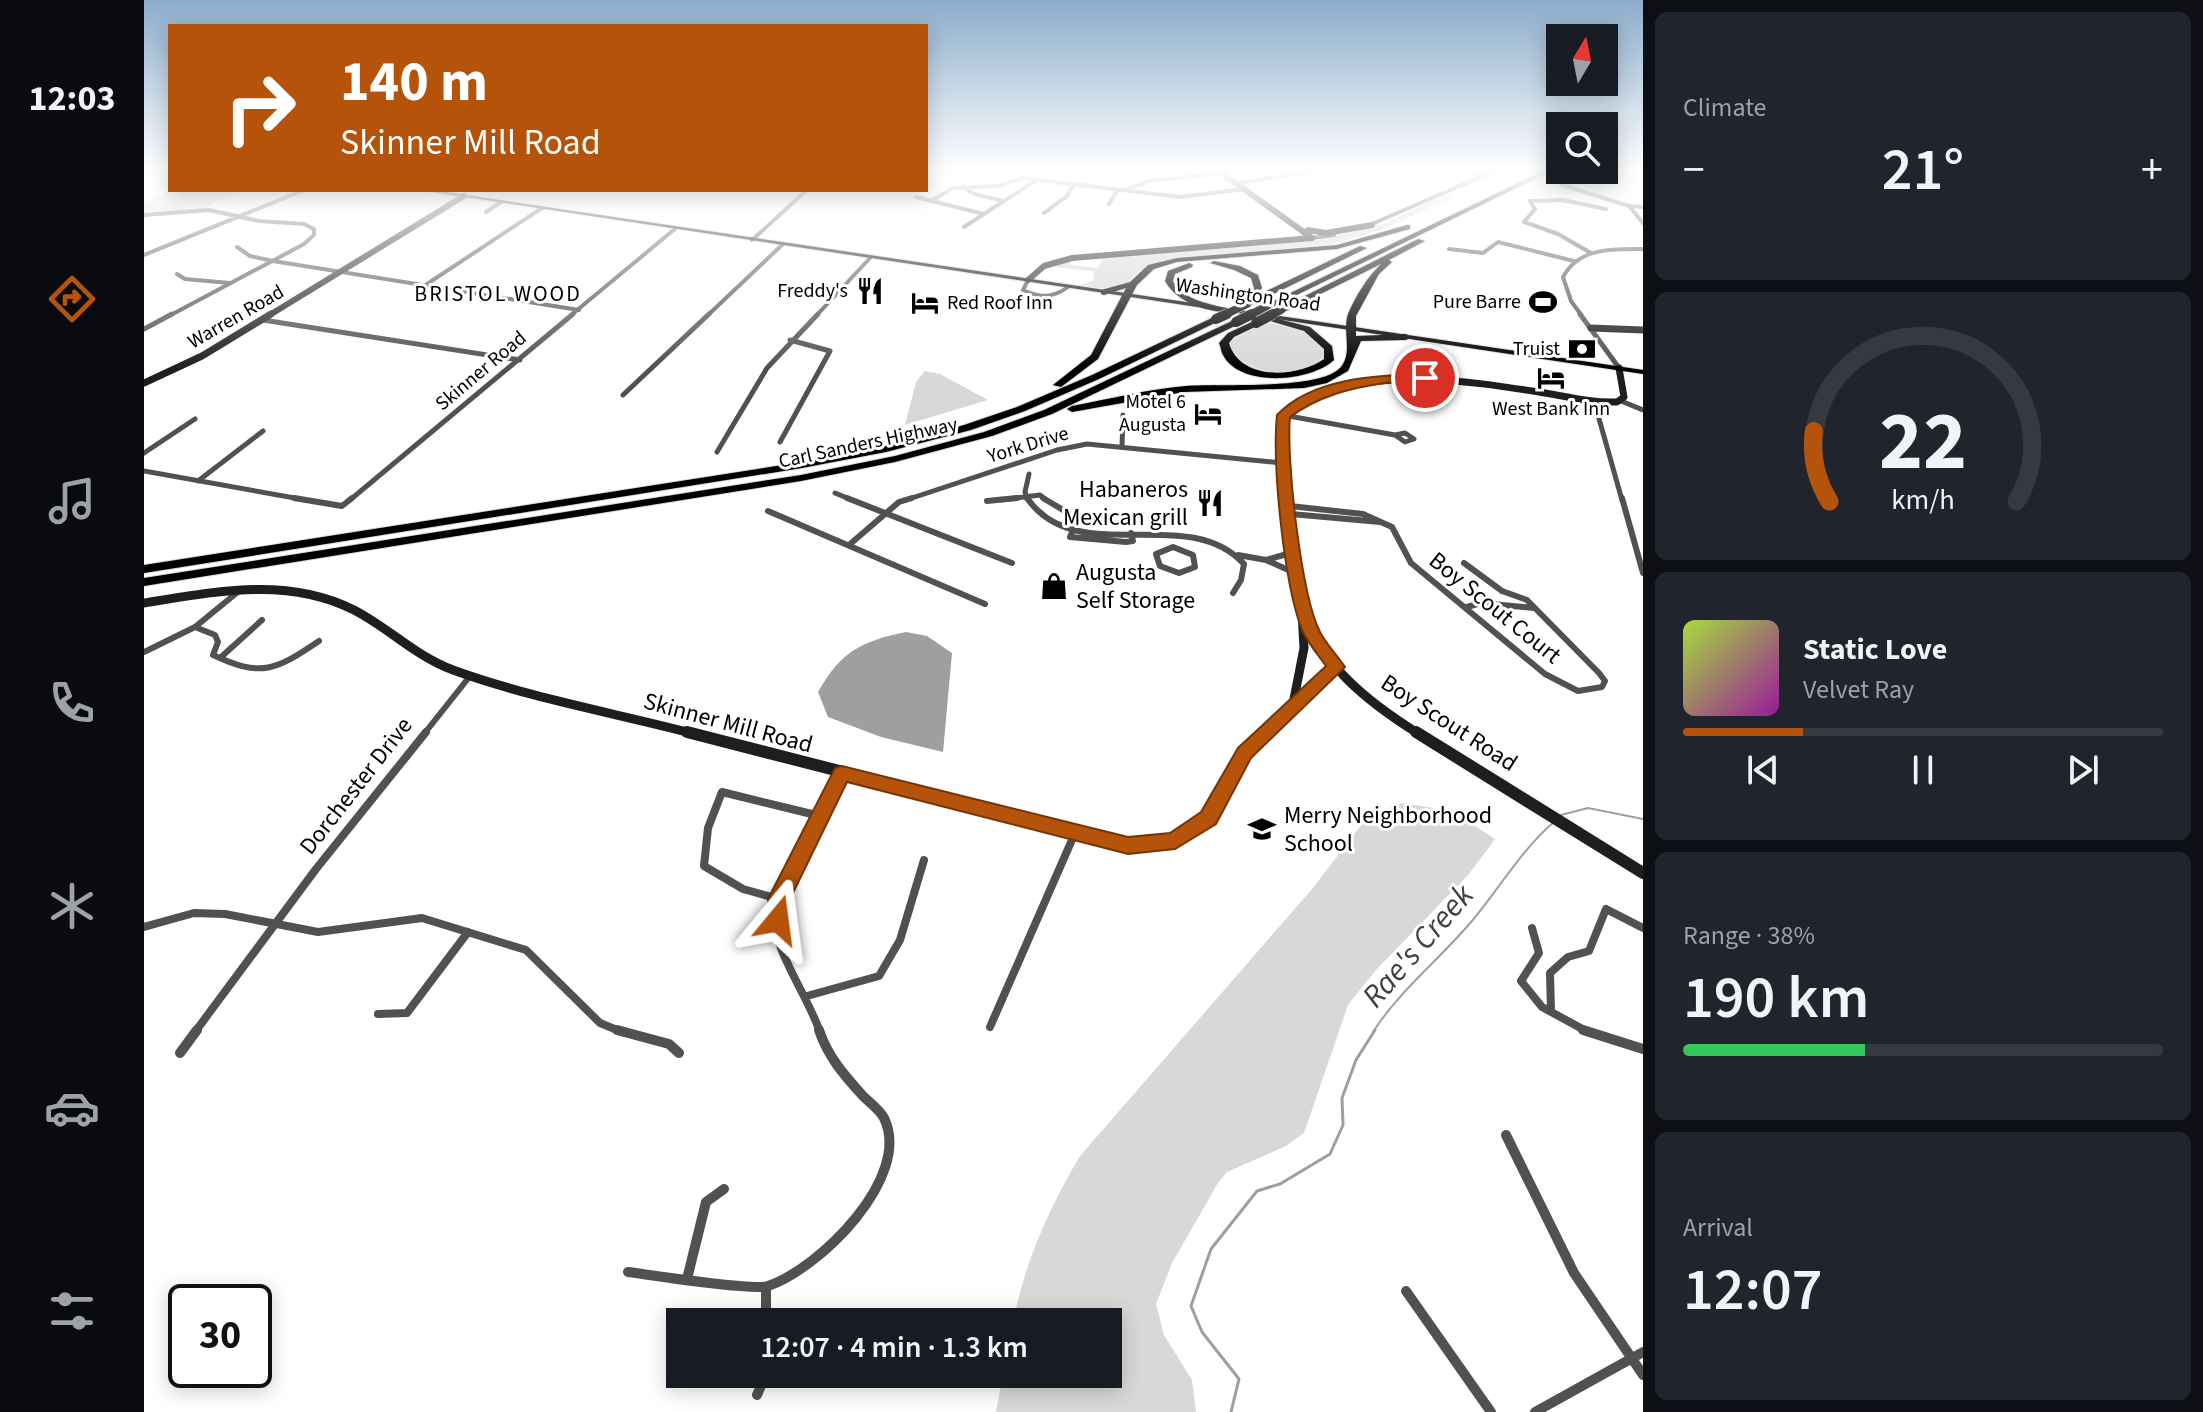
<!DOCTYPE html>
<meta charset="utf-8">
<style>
:root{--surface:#171b24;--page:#20242c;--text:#f1f3f6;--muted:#9ea1a6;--line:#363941;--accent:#b45309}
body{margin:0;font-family:"Source Sans 3",sans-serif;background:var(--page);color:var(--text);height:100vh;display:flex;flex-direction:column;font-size:30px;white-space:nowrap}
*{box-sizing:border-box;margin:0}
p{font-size:26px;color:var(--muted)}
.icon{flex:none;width:44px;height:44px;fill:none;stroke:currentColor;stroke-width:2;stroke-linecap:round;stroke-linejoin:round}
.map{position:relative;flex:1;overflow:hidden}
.panel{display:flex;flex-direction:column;gap:12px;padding:12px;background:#0d0f14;width:560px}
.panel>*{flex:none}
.banner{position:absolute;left:24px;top:24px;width:760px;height:168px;border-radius:0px;box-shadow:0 4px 20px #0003;background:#b45309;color:#fff;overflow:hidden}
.needle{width:52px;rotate:10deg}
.tools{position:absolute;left:1402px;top:24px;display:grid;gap:16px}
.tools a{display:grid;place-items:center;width:72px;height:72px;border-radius:0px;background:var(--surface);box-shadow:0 4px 20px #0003;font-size:40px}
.speed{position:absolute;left:24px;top:1284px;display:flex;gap:16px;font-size:40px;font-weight:700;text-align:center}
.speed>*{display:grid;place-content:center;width:104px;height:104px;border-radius:50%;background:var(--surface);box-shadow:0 4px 20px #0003;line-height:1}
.speed .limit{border:4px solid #111;border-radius:12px;background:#fff;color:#111}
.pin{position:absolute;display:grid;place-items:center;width:68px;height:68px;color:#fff;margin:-34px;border:4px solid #fff;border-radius:50%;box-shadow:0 2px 8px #0007}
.me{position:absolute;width:88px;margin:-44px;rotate:16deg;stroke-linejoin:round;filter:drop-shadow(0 0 6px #0008)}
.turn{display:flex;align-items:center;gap:28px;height:168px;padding:0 40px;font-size:36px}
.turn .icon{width:104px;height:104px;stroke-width:2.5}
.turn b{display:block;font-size:56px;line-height:68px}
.big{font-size:60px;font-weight:600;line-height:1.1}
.panel .card{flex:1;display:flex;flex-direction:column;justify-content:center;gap:12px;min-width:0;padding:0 28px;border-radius:12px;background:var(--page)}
.panel .dial{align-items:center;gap:0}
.dial svg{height:208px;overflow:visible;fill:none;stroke:var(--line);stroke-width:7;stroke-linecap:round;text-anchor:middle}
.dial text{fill:var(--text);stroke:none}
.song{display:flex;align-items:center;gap:24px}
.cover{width:96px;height:96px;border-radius:12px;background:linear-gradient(135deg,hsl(80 70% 55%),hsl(300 70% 35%))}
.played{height:8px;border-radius:4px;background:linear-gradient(90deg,var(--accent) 25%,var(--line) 25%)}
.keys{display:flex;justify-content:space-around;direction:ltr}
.heat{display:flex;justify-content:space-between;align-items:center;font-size:44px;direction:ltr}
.charge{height:12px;border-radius:6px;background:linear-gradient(90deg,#34c759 38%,var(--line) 0)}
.trip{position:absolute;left:522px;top:1308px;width:456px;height:80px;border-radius:0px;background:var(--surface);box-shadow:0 4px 20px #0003;font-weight:600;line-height:80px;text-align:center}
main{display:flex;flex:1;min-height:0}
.menu{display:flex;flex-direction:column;width:144px;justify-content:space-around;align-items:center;background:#090b0e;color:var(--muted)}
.menu .icon{width:56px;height:56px}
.menu .active{color:var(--accent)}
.menu b{font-size:36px;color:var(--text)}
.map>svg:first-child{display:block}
.green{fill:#d8d8d8}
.water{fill:#9f9f9f}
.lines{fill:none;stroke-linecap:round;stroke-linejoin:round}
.stream-far1{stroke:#9f9f9f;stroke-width:2}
.stream{stroke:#9f9f9f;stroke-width:3}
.primary-casing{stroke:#dbdbdb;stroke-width:2}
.highway-casing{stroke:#dbdbdb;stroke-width:2}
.street-far4{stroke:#515151;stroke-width:4}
.street-far3{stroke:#515151;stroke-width:5}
.street-far2{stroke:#515151;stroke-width:6}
.street-far1{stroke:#515151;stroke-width:8}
.street{stroke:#515151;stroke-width:10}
.secondary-far3{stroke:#1e1e1e;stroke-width:6}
.secondary-far2{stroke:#1e1e1e;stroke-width:7}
.secondary-far1{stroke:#1e1e1e;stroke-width:9}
.secondary{stroke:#1e1e1e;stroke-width:12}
.primary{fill:#000;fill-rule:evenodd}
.highway{fill:#000;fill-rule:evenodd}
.highway-bridge-far1-casing{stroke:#dbdbdb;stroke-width:9;stroke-linecap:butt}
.highway-bridge-casing{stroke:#dbdbdb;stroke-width:11;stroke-linecap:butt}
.highway-bridge-far1{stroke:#000;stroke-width:8}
.highway-bridge{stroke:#000;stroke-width:10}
.route{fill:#b45309;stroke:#753606;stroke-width:2}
.labels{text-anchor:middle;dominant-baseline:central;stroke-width:6;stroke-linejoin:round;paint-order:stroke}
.far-poi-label{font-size:20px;fill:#000;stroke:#fff;text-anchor:end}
.far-street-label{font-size:20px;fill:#000;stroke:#fff}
.far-neighbourhood-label{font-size:22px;letter-spacing:2px;fill:#000;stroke:#fff}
.poi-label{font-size:24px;fill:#000;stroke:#fff;text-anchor:start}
.street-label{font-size:24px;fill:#000;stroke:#fff}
.near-water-label{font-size:32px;font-style:italic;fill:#404040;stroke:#fff}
</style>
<main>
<nav class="menu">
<b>12:03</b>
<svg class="icon active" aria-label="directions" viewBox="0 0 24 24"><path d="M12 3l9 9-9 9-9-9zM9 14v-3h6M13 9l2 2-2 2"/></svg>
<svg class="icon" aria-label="music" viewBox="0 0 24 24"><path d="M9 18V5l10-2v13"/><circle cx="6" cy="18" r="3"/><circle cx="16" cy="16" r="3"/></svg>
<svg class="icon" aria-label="phone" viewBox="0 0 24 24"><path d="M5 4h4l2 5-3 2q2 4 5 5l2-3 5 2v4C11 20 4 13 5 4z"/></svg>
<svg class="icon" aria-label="climate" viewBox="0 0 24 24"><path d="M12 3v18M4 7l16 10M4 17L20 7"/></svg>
<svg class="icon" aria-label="car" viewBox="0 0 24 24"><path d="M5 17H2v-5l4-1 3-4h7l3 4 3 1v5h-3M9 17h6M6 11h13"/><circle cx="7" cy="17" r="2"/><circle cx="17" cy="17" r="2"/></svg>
<svg class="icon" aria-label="filters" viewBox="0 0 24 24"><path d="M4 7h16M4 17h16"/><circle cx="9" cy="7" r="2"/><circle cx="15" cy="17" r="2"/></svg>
</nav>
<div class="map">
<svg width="1499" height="1412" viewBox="0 0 1499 1412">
<rect width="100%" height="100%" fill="#fff"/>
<path class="green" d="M28,190L56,194L66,190H96L57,210L0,214V203Z
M1300,195L1308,198L1237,230L1188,244L1026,260L995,271L981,285L963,289L934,285L949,281L950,271L910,267L926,261L927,265L954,268L958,260L954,259L1174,240L1239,224Z
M1123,322L1157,331L1169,337L1182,352C1165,388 1105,374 1085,350L1087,340Z
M781,371L796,374L844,400L761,425L772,382Z
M1258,803L1308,811L1351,839L1325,874L1232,970L1204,1005L1160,1133L1142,1146L1083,1172L1074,1183L1028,1263L1012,1304L1020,1335L1048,1380L1052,1412H852L859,1374H964V1322H869C881,1262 905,1208 936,1156L1168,889L1225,815Z"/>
<path class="water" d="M762,632L783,636L808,653L799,752L737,737L684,717L674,692C697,651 718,641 762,632Z"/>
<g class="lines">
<path class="stream-far1" d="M1417,815L1444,808L1499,819
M1229,1032C1255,991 1296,959 1327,922C1355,889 1377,850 1410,822"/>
<path class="stream" d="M1087,1412L1095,1379L1058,1332L1047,1306L1067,1249L1113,1191L1136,1184L1186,1154L1199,1125L1198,1098L1212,1060L1231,1030"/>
<g class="primary-casing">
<path id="primary" d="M274,190H289L1499,370V374Z"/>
</g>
<g class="highway-casing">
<path id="highway" d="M1399,171H1407L1126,308L1119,306Z
M1263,225H1266V229L1193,249L1033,262L1010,269L993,285L954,359L917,387L909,385L947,355L982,288L960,295L957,294V290L986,282L1004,265L1033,258L1193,245Z
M1274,239L1281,241L1245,260L1248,262L1235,274L1212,316V336L1262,334L1267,337L1262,340L1217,341L1204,371L1183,383L1160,388L1040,392L928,412L923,409L928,406C966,399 1004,389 1042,386C1074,383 1177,391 1197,367C1209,352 1198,331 1204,314C1211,297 1224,276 1237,264L1140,312L1133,310Z
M1216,246L1223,248L1103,307L1099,304L1102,301L1100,299L1110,288L1107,278L1090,270L1066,263L1070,261L1096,266L1114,275L1118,288L1110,297Z
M1045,263L1049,265L1048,267L1031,274L1029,281C1040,300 1062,303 1081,308V312C1059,311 1032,301 1021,281L1024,271Z
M1112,313L1166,327L1188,346L1190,360C1167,382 1096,388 1079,355C1077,352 1077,347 1075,343L1084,333L1112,320L1115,321V325L1090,337L1085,343C1096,381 1153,378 1180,359V349L1160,331L1112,317Z
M1072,316L1075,317V321L955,379L881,411L827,430L742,452L658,468L0,573V565L658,462L742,446L820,425L873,407L948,375Z
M1092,319L1096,322L1095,324L908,414L848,436L751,462L657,481L0,586V578L657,475L751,456L840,432L900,410Z"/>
</g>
<path class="street-far4" d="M1323,171L1340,175
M1450,171L1418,185L1485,206L1499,223
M1094,183L1169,171
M819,187L830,194L860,201
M986,188L1005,181L1078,173
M772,197L840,214
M787,201L809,188L853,186L879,178L1036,197L1102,189
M965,204L974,189
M1485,206L1499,207
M342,212L357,202
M900,213L923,196L930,183
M0,215L65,210L115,221L160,224L170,229V235L160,244L25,316
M820,227L894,179
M1221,227L1350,171
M1168,238L1190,235
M608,240L663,190
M93,247L106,256L129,261L435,310
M1305,249L1339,253L1354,242L1430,261
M1447,253L1414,234L1380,222L1391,209L1386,201L1419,200L1462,209
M0,255L160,190
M33,274L41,279L86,283
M884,280L879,290C896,298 909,298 924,287
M283,284L398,208
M426,316L532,228
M563,316L639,244
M672,316L726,258
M1438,316L1427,301L1419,277C1435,247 1469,249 1499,249"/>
<path class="street-far3" d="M1436,314L1475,368
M119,320L376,360
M0,329L28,314
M479,395L565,314
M1450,401L1478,500
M1477,401L1499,410
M1139,415L1251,435
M1261,433L1270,439L1261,442L1251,435Z
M636,442L686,351L646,340
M978,447L979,415
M573,452L623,368L674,314
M0,453L51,419
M0,471L162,500
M54,481L119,431
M691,493L708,500
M206,500L429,314
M762,500L913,450L943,444L1139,463
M856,500L896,495L902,500
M884,500L881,492L885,474"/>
<path class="street-far2" d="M150,498L198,506L208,498
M703,498L868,563
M883,498C933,570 1043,502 1100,564L1097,580L1089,593
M899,498L934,519L926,537L982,542L989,541L987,533
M1478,498L1499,573
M843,501L873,498
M1146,506L1219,514L1248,527L1267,563L1401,674L1434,691L1458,687L1461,681L1455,673L1383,600L1358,591L1320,563
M624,511L841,604
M1147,514L1236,522
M705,545L755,502L768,498
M1029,547L1049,555L1051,567L1035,573L1016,566L1012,554Z
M1150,552L1122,560L1151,573
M1094,555L1122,560
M1323,607L1337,603L1390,608
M51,627L71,635L74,642L69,655C118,678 132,670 175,641
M0,652L51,627L95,591
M76,658L118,620
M280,734L326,676"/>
<path class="street-far1" d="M635,899L599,889L560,866L564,828L578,792L676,816
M0,927L50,913L81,914L174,932L278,918L382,950L456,1023L478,1032
M1388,928L1395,953L1377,981L1398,1007L1444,1032
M663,996L735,976L756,940L780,860
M1407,1011L1406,973L1424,957L1445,951L1462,909L1499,928
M234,1014L263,1013L324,932
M846,1027L931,833
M51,1032L172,869L282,732
M676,1032C665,1001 646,974 635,943C619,903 679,811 698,773"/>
<path class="street" d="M473,1030L525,1044L535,1053
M1439,1030L1499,1049
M36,1053L53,1030
M1362,1135L1430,1273L1499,1375
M484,1272C507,1275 609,1291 624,1286C675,1269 769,1177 740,1118C736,1110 725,1102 719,1096C700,1075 684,1057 675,1030
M543,1279L562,1202L580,1189
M622,1287V1322
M1262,1291L1347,1412
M613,1395L622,1374
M1391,1412L1499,1352"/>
<path class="secondary-far3" d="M1075,171L1168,238
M1164,230L1182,233L1228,225
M884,280L900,266L928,258L1168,238
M124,316L320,196"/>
<path class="secondary-far2" d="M1447,328L1499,330
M0,383L58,356L127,314
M1143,500C1139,474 1129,439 1142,415C1149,403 1165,398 1177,394C1248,369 1323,381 1395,392C1421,396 1446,403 1473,402L1480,397L1475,368"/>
<path class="secondary-far1" d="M1143,498C1147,532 1149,569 1157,603C1172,662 1225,703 1275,734
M0,603C70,592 143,576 210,610C245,628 271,656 309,670C386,698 471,713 551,734
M1149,704L1160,648L1158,612
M1121,734L1192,667"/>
<path class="secondary" d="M543,732L984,845L1021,841L1054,827L1071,808L1096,759L1123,732
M1272,732L1499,873"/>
<use href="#primary" class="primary"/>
<use href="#highway" class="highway"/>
<g class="highway-bridge-far1-casing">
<path id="highway-bridge-far1" d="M1078,316L1103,304
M1104,316L1123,306
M1126,316L1137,310"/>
</g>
<g class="highway-bridge-casing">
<path id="highway-bridge" d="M1072,319L1083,314
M1092,322L1108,314
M1112,323L1129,314"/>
</g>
<use href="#highway-bridge-far1" class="highway-bridge-far1"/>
<use href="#highway-bridge" class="highway-bridge"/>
</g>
<linearGradient id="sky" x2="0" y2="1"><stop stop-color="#8baccb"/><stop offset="0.46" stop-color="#fff"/><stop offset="1" stop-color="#fff" stop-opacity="0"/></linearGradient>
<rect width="1499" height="369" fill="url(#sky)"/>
<path class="route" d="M1281,374L1287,378L1285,381C1271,383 1256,381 1241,383C1206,388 1175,396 1146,417C1142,459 1157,595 1176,632C1182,644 1193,655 1201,667L1107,758L1072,824L1031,849L984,854L703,782L646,899L642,926H626L624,899L691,768L698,766L984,837L1026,833L1057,812L1094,748L1182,666C1174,655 1164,643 1158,630C1140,584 1128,465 1133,415C1168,378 1233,375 1281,374Z"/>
<defs>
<g id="restaurant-bare" transform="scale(2.16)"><path d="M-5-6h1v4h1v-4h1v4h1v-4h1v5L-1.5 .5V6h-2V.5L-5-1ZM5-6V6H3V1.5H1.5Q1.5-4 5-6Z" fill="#000" stroke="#fff" stroke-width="2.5" paint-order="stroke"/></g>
<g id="stadium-bare" transform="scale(2.16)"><path d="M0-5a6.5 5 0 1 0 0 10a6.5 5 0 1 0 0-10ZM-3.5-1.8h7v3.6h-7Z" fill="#000" stroke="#fff" stroke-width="2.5" paint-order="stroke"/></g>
<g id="hotel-bare" transform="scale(2.16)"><path d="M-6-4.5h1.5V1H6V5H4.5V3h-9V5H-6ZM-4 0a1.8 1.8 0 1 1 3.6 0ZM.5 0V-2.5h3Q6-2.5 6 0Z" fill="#000" stroke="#fff" stroke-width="2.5" paint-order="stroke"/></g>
<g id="bank-bare" transform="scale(2.16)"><path d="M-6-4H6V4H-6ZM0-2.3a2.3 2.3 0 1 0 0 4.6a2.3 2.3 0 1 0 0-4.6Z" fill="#000" stroke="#fff" stroke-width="2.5" paint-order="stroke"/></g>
<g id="shop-bare" transform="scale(2.16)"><path d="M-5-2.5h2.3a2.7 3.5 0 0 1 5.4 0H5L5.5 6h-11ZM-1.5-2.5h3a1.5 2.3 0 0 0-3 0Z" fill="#000" stroke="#fff" stroke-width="2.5" paint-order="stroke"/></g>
<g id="school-bare" transform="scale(2.16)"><path d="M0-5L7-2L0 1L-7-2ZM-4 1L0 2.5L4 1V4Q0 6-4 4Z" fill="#000" stroke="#fff" stroke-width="2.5" paint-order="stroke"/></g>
</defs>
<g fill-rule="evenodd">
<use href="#restaurant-bare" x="726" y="291"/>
<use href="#stadium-bare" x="1399" y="302"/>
<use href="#hotel-bare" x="781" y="303"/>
<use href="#bank-bare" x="1438" y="349"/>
<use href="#hotel-bare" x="1407" y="378"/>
<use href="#hotel-bare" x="1064" y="414"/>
<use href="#restaurant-bare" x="1066" y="503"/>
<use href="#shop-bare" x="910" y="586"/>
<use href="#school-bare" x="1118" y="829"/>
</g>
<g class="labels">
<g class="far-poi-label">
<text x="704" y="291">Freddy's</text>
<text x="1377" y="302">Pure Barre</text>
<text x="803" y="303" text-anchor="start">Red Roof Inn</text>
<text x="1416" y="349">Truist</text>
<text x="1042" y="402">Motel 6<tspan x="1042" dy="23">Augusta</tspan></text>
<text x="1407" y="409" text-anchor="middle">West Bank Inn</text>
</g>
<g class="far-street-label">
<text transform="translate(1104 295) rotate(8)">Washington Road</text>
<text transform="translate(92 317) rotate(-30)">Warren Road</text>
<text transform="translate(337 371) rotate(-40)">Skinner Road</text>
<text transform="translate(724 443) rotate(-12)">Carl Sanders Highway</text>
<text transform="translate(884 445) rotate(-17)">York Drive</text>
</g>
<g class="far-neighbourhood-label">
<text x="354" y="294">BRISTOL WOOD</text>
</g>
<g class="poi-label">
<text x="1044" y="489" text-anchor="end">Habaneros<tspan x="1044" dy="28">Mexican grill</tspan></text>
<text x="932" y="572">Augusta<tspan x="932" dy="28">Self Storage</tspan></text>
<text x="1140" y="815">Merry Neighborhood<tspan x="1140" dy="28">School</tspan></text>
</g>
<g class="street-label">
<text transform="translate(1351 608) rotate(39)">Boy Scout Court</text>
<text transform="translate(584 723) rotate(15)">Skinner Mill Road</text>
<text transform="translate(1305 723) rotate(33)">Boy Scout Road</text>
<text transform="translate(212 786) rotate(-52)">Dorchester Drive</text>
</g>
<g class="near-water-label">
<text transform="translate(1274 946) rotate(-49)">Rae's Creek</text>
</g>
</g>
</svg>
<div class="tools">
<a><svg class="needle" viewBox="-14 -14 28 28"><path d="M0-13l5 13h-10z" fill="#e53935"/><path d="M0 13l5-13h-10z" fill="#9ea1a6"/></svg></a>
<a><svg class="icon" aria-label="search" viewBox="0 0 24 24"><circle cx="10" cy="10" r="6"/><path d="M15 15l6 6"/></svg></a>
</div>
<div class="speed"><div class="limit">30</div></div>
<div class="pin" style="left:1281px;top:378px;background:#d93025"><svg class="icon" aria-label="arrive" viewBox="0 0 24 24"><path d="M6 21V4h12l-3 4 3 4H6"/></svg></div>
<svg class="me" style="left:634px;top:920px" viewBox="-20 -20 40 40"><path d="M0-17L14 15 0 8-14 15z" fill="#b45309" stroke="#fff" stroke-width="4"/></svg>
<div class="trip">12:07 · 4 min · 1.3 km</div>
<div class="banner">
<div class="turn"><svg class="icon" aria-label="right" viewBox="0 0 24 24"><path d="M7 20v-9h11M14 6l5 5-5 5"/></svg><div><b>140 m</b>Skinner Mill Road</div></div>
</div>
</div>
<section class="panel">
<div class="card"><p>Climate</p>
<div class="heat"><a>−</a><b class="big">21°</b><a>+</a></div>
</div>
<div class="card dial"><svg viewBox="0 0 100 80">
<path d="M14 69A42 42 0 1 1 86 69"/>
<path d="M14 69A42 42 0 0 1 8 42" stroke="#b45309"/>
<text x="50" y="56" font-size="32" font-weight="700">22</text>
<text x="50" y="72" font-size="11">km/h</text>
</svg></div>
<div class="card">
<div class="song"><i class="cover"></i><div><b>Static Love</b><p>Velvet Ray</p></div></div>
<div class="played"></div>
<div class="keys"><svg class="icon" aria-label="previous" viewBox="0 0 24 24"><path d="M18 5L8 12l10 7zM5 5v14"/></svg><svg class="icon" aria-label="pause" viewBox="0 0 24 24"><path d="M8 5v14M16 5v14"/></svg><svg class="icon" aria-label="next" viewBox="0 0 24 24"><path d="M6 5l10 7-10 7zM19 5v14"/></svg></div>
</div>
<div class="card"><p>Range · 38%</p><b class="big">190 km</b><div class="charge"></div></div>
<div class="card"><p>Arrival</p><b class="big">12:07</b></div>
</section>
</main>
